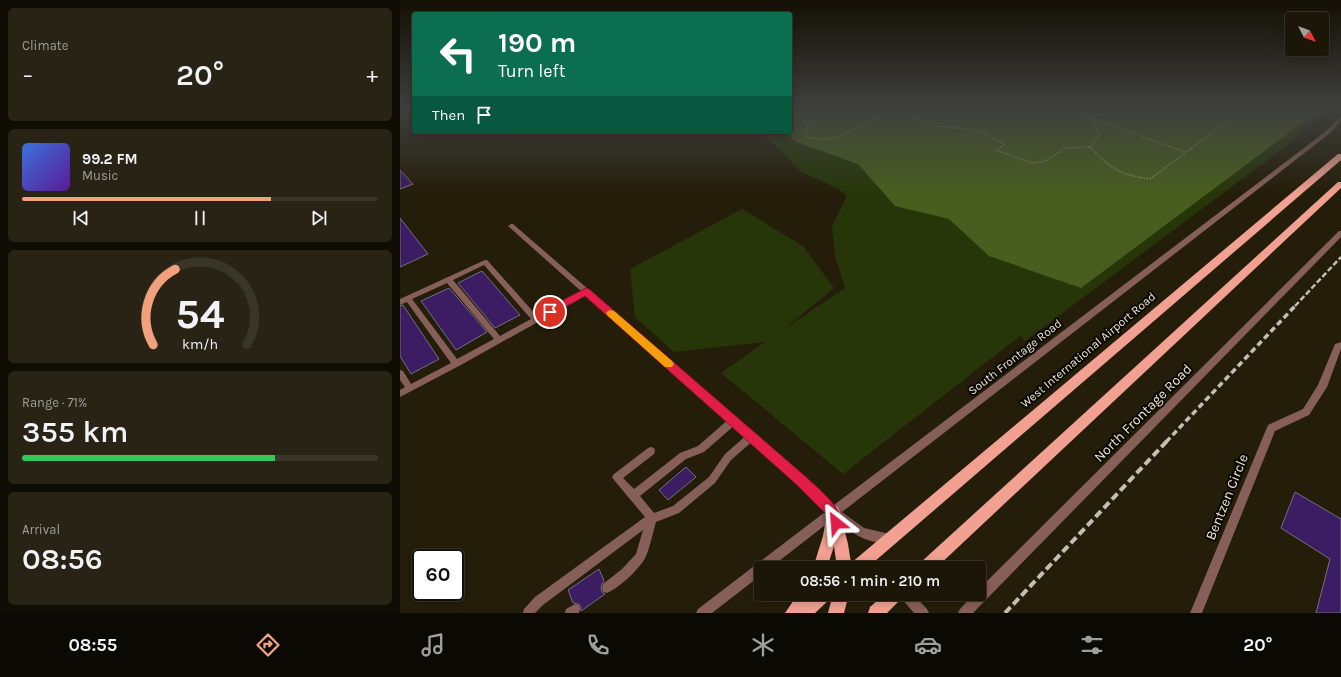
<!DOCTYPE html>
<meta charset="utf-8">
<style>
:root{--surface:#1b1607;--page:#282315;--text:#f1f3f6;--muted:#a09f9b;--line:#393528;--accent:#f1a17c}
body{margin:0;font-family:Karla,sans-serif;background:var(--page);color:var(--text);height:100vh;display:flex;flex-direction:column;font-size:15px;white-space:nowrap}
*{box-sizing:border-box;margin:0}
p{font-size:13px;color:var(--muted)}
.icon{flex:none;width:22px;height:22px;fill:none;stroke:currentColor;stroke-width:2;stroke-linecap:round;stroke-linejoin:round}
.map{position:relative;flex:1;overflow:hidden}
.panel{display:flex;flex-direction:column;gap:8px;padding:8px;background:#0f0c04;width:400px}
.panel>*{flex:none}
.top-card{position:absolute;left:12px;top:12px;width:380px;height:122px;border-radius:4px;box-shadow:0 2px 10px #0003,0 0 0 1px var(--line);background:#0b6e4f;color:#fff;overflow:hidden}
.needle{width:26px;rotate:132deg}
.buttons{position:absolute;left:885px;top:12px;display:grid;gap:8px}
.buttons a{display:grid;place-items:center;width:44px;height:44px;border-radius:4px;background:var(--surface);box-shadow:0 2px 10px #0003,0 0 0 1px var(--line);font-size:20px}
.speed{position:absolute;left:12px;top:549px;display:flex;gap:8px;font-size:20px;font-weight:700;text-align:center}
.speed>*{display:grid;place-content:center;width:52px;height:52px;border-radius:50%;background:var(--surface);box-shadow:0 2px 10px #0003,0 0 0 1px var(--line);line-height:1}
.speed .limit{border:2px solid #111;border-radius:6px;background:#fff;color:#111}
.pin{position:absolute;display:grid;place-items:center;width:34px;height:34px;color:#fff;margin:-17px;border:2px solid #fff;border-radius:50%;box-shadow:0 1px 4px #0007}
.me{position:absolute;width:44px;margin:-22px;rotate:332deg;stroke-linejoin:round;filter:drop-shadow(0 0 3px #0008)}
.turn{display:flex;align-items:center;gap:14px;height:84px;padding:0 20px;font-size:18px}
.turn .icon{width:52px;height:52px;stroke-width:2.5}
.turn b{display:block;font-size:28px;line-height:34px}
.then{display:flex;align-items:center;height:38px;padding:0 20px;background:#0003;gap:8px;font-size:15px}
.big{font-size:30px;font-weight:600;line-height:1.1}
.panel .widget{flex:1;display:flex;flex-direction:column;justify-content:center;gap:6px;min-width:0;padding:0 14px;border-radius:6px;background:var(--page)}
.panel .dial{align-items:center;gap:0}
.dial svg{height:104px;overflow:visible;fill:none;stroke:var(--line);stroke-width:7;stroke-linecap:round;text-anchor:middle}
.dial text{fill:var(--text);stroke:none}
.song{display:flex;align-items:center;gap:12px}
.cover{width:48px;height:48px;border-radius:6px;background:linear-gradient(135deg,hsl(220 70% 55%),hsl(270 70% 35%))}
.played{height:4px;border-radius:2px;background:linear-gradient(90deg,var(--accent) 70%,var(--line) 70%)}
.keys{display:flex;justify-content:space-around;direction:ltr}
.heat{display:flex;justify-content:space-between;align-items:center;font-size:22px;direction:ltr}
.charge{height:6px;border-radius:3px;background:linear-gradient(90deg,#34c759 71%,var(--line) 0)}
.trip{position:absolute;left:354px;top:561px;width:232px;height:40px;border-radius:4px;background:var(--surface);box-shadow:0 2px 10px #0003,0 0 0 1px var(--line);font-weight:600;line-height:40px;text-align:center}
.tab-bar{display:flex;height:64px;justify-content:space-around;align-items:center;background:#0b0903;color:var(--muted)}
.tab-bar .icon{width:28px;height:28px}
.tab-bar .active{color:var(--accent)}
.tab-bar b{font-size:18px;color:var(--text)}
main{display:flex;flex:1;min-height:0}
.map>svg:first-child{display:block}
.green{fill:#273609}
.forest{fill:#485e1e}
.building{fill:#3c1c62;stroke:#766f85}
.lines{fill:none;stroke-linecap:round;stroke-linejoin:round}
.path{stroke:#8b8575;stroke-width:1.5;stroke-dasharray:1.5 1.5;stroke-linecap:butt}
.service{fill:#865f58;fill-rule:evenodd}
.minor{fill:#865f58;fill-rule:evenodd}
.tertiary{fill:#865f58;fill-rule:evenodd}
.primary{fill:#f1a091;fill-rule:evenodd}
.rail-far2{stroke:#c4bfb1;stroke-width:2.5;stroke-dasharray:5.5 2.5;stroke-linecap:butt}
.rail-far1{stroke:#c4bfb1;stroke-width:3.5;stroke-dasharray:6 3.5;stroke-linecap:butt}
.rail{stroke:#c4bfb1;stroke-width:4;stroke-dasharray:8 4;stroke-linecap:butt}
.route{fill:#e11d48;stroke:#92132f}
.slow{fill:#f59e0b}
.labels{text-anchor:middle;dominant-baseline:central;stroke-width:4;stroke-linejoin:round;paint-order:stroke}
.street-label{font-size:12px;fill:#ece8db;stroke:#0b0802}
.near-street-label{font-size:14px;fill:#ece8db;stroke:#0b0802}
</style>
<main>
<section class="panel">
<div class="widget"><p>Climate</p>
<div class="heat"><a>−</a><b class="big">20°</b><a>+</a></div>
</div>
<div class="widget">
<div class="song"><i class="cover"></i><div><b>99.2 FM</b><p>Music</p></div></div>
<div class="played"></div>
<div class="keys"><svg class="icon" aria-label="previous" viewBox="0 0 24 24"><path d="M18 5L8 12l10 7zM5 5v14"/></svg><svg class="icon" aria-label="pause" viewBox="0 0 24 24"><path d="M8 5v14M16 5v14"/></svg><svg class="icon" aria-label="next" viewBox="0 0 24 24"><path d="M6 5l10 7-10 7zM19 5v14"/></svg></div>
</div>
<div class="widget dial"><svg viewBox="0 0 100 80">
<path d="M14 69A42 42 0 1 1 86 69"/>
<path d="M14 69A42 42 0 0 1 31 11" stroke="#f1a17c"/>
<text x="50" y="56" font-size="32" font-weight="700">54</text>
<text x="50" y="72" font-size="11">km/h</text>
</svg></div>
<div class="widget"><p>Range · 71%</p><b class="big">355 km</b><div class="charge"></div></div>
<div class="widget"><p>Arrival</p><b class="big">08:56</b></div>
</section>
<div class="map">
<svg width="941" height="613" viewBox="0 0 941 613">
<rect width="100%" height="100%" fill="#241d09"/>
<path class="green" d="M390,109H930L885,147L625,341L620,336L443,474L321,373L365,342L274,352L235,317L230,269L342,209L403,246L434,288L383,330L445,288L435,256L432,226L447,196L437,188L401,172L362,132H390Z"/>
<path class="forest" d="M390,109H921L681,288L589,256L549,219L495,206L458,164L396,142L386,132H390Z"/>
<path class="building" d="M0,170L13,184L0,189Z
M0,218L28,254L0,267Z
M82,271L120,315L95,328L58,283Z
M49,288L87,332L56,350L21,301Z
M3,305L39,359L11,374L0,356V306Z
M286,467L296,477L268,500L259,490Z
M895,492L941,519V613H916L930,559L881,528Z
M199,569L204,581L202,584L201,588L202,592L205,594L181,611L180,605L175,603H173L168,590Z"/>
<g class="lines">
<path class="path" d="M412,109L405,137L419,139L437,138L494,110L535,126L577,130L605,144L596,150L632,163L646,161L665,148L690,147C713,170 718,174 750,179L844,109
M666,109L785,152
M728,109L750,112L771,109
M690,147L699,135L692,118L715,109"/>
<path class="service" d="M85,260H87L137,316L184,290H186L189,292L188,294L59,366L0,397V390L5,387L0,380V370L3,371L11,384L51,363L7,302L0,305V299ZM84,265L131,319L100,336L53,280ZM47,283L94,339L57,359L12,299Z
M333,417L336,418L337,421L336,424L304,452L286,459L240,496L254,513L273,506L309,477L325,454L348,434L351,433L354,434L355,437L354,440L331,460L315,483L279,513L256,522C253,532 249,552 244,560C237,571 219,588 207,593L203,592L202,588L203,584L222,569L236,554L243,530L143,605L135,613H123L124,609L135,597L245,517L214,480L212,477L214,474L248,448L251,447L254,448L255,451L254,454L223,478L234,489L280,453L298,446L330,418Z
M175,604L179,605L180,609L179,613H165L166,609Z"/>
<path class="minor" d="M941,116V121L929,134L442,512L464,528L494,535L496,539L494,543C490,545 486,544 481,543C460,540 450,531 433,519L370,568H361V575L312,613H296L298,609L425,512L383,471L108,226L111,224H113L391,465L434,505L925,132Z
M939,231H941V237L573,613H558L560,609L574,594H579V589Z
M941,342V349L927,387L909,415L875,431L802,613H790L868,425L903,409L918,385L935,344Z"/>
<path class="tertiary" d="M499,594H513L527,609L529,613H514L501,598Z"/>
<path class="primary" d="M938,154H941V160L467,568H437L434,546L427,568H413L423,536L428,507L433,505L438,507L440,512L448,544L451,563Z
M938,182H941V188L536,568H518L520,563Z
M398,594H433L430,599L415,613H385Z
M433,594H449L444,613H428Z
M485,594H504L501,599L487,613H468L470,607Z"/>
<path class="rail-far2" d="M895,306L941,257"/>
<path class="rail-far1" d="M766,442L896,305"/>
<path class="rail" d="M605,613L767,441"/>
</g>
<linearGradient id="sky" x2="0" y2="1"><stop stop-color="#141005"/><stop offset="0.56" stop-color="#3f403e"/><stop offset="1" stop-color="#3f403e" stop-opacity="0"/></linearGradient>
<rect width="941" height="194" fill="url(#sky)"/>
<path class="route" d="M186,288L189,289L406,477C417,488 447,510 440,527L436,529L431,527L428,516L397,485L185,296L153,314H146L145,312L146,309Z"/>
<path class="slow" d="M211,310L214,311L272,361L274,364L272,367H265L208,316L206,313L208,311Z"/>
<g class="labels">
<g class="street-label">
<text transform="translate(688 350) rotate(-40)">West International Airport Road</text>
<text transform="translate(615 357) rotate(-38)">South Frontage Road</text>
</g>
<g class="near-street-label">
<text transform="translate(743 413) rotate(-45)">North Frontage Road</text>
<text transform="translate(827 497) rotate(-68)">Bentzen Circle</text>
</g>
</g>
</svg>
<div class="buttons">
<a><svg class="needle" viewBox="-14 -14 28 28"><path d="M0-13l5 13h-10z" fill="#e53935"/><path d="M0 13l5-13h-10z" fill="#a09f9b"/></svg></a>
</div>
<div class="speed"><div class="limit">60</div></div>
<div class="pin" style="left:150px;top:312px;background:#d93025"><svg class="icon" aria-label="arrive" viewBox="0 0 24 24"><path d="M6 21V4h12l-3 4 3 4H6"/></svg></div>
<svg class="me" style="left:436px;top:523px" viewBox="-20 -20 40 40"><path d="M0-17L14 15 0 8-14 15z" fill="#e11d48" stroke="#fff" stroke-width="4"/></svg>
<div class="trip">08:56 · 1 min · 210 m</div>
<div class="top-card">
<div class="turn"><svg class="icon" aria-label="left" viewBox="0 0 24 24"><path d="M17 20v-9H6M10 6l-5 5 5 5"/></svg><div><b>190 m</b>Turn left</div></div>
<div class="then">Then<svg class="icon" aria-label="arrive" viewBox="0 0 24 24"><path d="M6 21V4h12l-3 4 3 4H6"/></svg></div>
</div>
</div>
</main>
<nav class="tab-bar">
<b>08:55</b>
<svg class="icon active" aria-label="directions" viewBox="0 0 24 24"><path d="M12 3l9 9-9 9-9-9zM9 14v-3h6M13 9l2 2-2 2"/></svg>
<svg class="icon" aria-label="music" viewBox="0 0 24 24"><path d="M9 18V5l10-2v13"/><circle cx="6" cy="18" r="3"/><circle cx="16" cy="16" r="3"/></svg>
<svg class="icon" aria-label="phone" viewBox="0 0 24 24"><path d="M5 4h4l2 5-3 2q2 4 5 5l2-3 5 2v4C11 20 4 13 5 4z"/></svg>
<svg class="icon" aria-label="climate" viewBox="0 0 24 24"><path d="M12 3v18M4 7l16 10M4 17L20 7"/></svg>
<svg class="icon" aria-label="car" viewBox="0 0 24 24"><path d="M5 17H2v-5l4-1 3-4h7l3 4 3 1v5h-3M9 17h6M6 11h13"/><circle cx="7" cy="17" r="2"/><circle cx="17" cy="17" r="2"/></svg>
<svg class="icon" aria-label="filters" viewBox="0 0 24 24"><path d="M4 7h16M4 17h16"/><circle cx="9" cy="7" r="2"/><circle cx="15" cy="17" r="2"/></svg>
<b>20°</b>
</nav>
